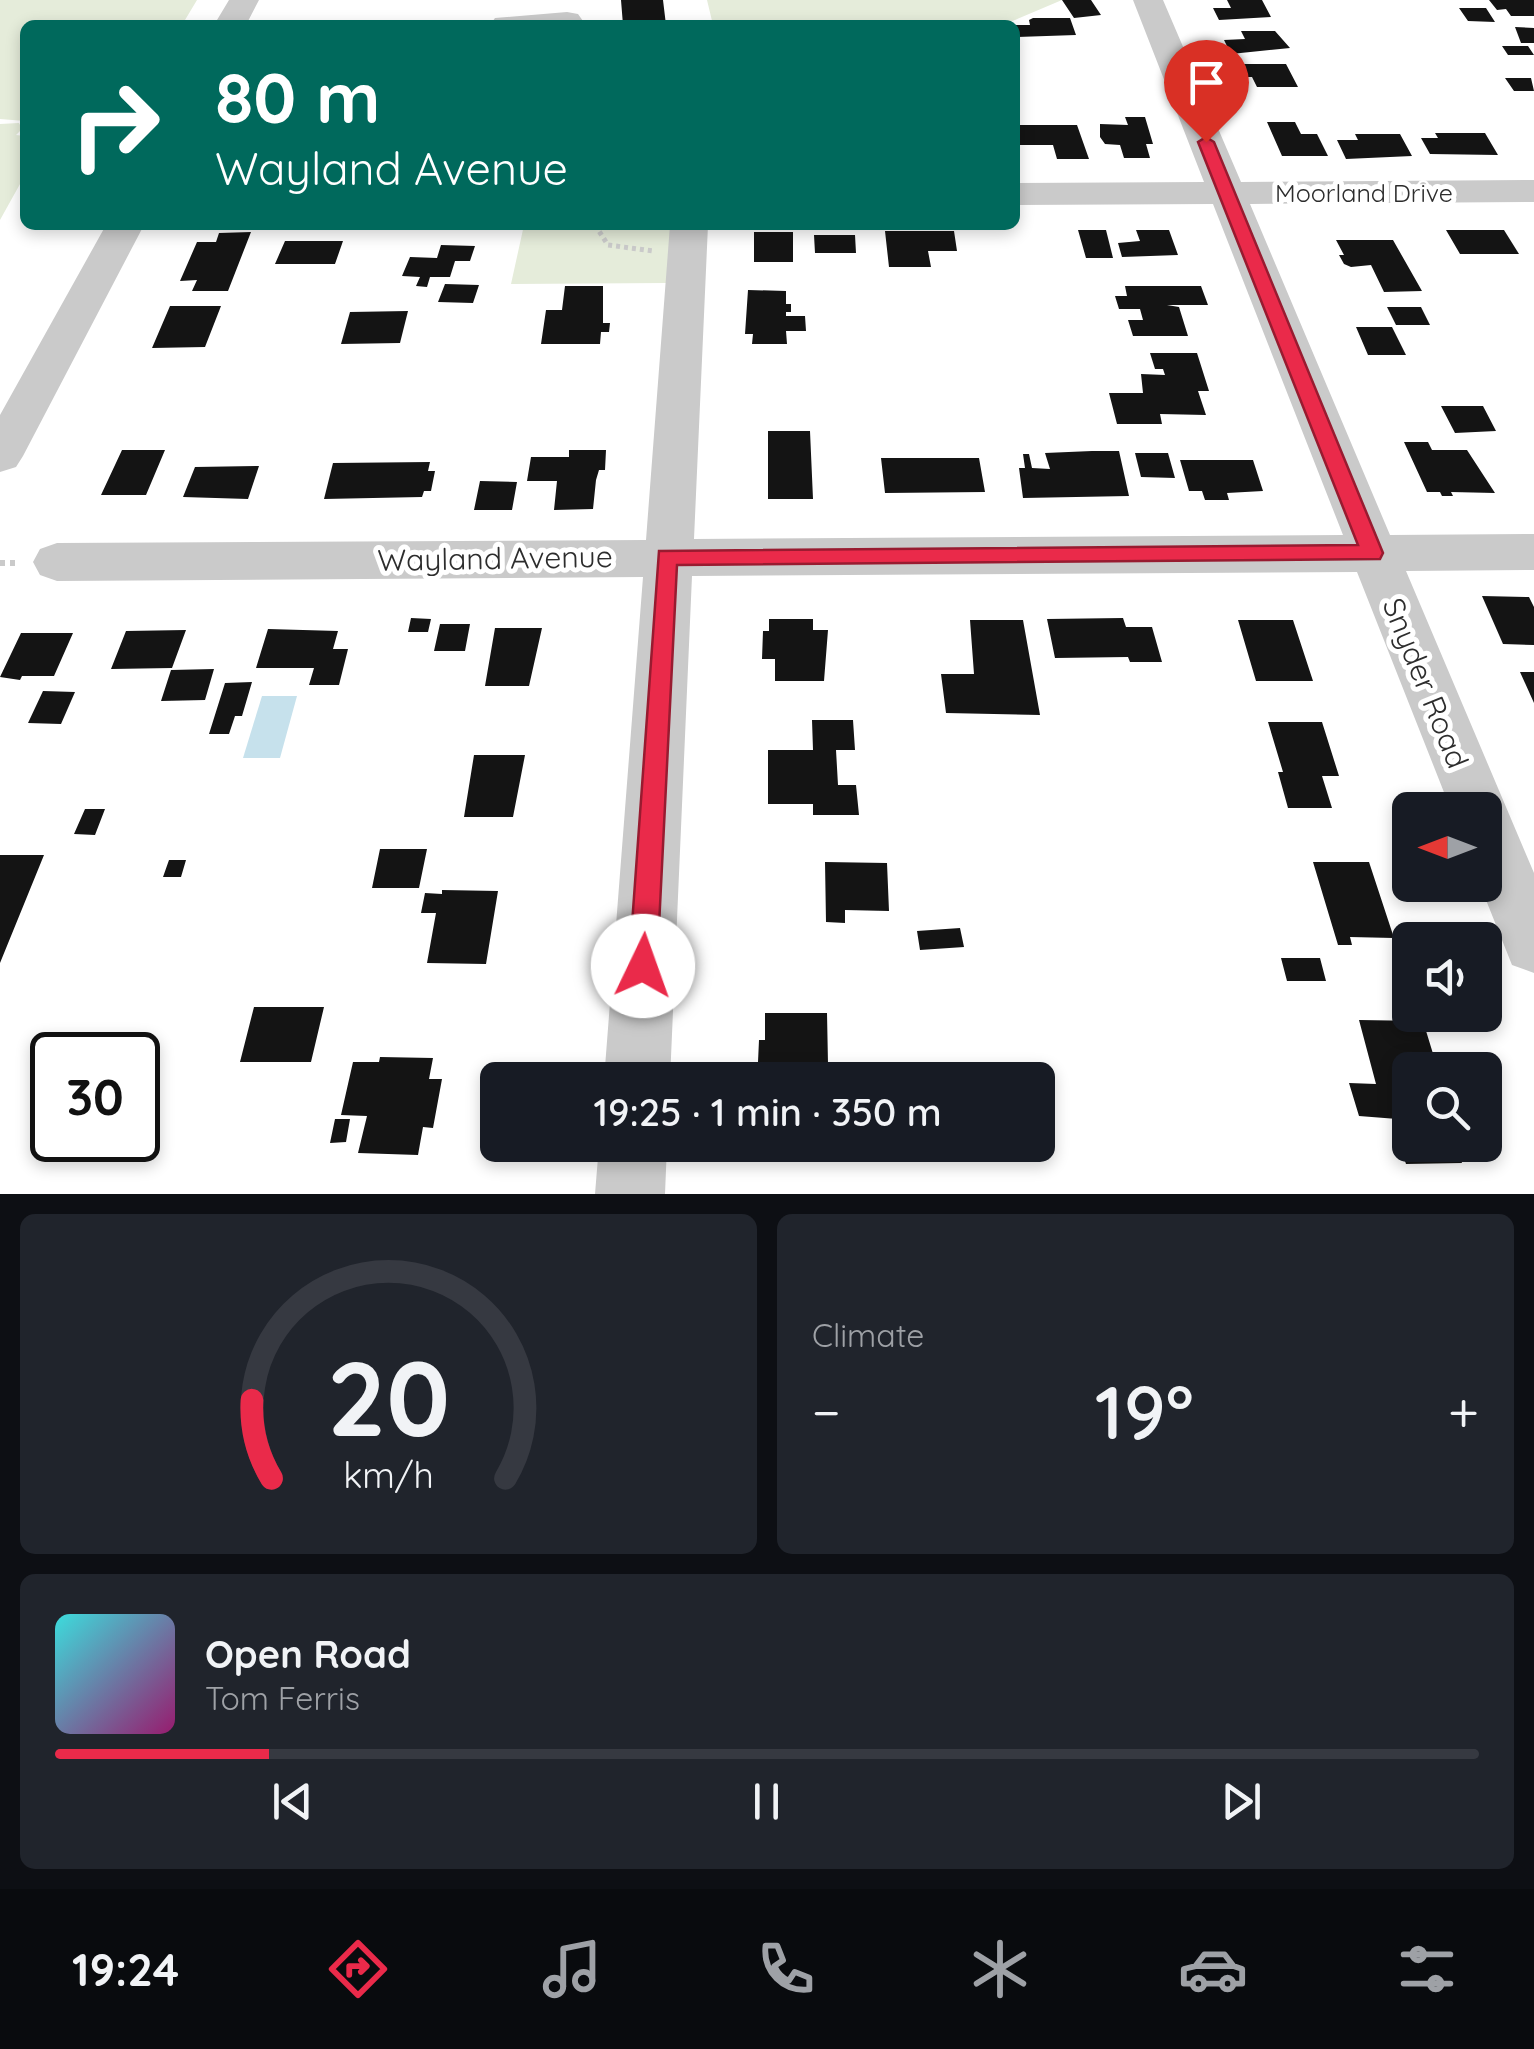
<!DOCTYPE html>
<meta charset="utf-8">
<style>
:root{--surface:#171b24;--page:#20242c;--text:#f1f3f6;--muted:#9ea1a6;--line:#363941;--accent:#ea2a4a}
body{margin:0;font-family:Quicksand,sans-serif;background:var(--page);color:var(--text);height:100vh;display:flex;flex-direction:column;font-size:38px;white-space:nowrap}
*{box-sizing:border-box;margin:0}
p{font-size:32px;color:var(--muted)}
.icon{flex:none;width:55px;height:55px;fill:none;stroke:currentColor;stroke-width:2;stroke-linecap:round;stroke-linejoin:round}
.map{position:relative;height:1194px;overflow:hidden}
.sheet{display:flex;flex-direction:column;gap:20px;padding:20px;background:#0d0f14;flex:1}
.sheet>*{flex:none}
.hud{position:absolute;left:20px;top:20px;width:1000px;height:210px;border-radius:15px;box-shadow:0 5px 15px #0003;background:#00695c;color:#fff;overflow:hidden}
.needle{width:65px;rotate:270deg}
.buttons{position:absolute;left:1392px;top:792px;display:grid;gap:20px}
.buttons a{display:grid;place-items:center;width:110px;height:110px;border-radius:15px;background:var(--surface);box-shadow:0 5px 15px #0003;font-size:50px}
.speed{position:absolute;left:30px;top:1032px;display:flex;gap:20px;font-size:50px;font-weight:700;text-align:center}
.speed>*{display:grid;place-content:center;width:130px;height:130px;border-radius:50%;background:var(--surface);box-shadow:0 5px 15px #0003;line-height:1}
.speed .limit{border:5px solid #111;border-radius:15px;background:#fff;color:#111}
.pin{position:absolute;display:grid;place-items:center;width:85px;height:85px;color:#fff;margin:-102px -42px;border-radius:50% 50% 50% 0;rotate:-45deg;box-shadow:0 0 10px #0007}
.pin .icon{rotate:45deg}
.me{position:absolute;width:110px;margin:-55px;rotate:3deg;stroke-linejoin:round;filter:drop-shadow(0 0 8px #0008)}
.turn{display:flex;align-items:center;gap:35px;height:210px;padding:0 30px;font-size:45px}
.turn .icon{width:130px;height:130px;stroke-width:2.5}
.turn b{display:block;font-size:70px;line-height:85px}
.big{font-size:75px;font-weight:600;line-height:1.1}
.sheet .widget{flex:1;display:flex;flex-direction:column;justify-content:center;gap:15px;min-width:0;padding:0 35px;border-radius:15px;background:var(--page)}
.sheet .dial{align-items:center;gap:0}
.dial svg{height:260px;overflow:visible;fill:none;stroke:var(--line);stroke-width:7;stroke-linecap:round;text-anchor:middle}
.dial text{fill:var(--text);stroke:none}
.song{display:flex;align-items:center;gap:30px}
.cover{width:120px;height:120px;border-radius:15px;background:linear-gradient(135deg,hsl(180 70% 55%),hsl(320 70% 35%))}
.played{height:10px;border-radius:5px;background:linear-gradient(90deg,var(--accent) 15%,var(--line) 15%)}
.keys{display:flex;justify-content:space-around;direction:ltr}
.heat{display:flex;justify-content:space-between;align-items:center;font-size:55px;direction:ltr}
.sheet .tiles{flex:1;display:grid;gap:20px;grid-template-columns:1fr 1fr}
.widget:last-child{grid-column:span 2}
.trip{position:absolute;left:480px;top:1062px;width:575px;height:100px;border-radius:15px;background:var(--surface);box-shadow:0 5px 15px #0003;font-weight:600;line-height:100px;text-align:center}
.menu{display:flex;height:160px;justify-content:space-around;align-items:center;background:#090b0e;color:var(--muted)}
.menu .icon{width:70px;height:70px}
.menu .active{color:var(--accent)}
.menu b{font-size:45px;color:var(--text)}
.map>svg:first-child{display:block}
.green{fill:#e5ecda}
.water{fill:#c6e1ec}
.building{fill:#141414}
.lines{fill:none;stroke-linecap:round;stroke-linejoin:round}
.path-far1{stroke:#cacaca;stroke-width:5;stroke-dasharray:4 4;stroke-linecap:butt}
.path{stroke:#cacaca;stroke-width:6;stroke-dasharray:5 5;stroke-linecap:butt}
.minor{fill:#cacaca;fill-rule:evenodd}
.route{fill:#ea2a4a;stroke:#981b30;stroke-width:2.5}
.labels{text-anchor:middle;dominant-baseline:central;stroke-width:10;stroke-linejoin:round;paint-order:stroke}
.far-street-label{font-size:25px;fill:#2d2d2d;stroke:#fff}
.street-label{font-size:30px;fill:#2d2d2d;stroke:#fff}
</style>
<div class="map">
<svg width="1534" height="1194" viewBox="0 0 1534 1194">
<rect width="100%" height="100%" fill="#fff"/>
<path class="green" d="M0,0H197L182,25H25V121L0,119Z
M707,0H1062L1003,25H713Z
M19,123L22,129L16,135L25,136V175L0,220V124Z
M524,225H672L667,283L511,284Z"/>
<path class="water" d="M262,696H297L280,758H243Z"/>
<path class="building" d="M621,0H663L666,25H623Z
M1062,0H1091L1101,15L1074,18Z
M1227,0H1262L1271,17L1219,20L1213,8H1231Z
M1489,0H1534V16H1511L1506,9L1497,10Z
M1459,8H1486L1495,22L1468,21Z
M1033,18H1070L1076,35L1017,37L1015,25H1030L1029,20Z
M1515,27L1534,28V43H1521Z
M1241,31H1275L1290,48L1231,54L1224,40L1245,39Z
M1502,46H1528L1534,55H1508Z
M1235,64H1286L1298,87H1257L1252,77H1241Z
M1505,78H1531L1534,91H1514Z
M1125,117H1145L1153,144H1146L1150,158H1124L1120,145L1105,144L1100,137V124L1128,125Z
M1267,122H1295L1301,134H1317L1328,156H1282Z
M1015,125H1077L1089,159H1057L1053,145H1017Z
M1435,133H1485L1498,155L1430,154L1421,138H1438Z
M1355,134H1400L1412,156L1346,159L1337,140H1358Z
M1078,230H1106L1113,258H1086Z
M1136,230H1169L1178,255L1122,257L1118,243L1140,241Z
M1446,230H1504L1519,254H1460Z
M885,231H954L957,251H928L931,267H889Z
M251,232L228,291H192L197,280L180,281L197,242H216L219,233Z
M754,232H793V262H754Z
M814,235H855L856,253H815Z
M1336,240H1393L1422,291L1384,292L1371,265L1351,267L1344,264L1339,255H1344Z
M285,241H343L335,264H275Z
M441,245L475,246L470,261H455L450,277H430L427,287L416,286L420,277L402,276L410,257L437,258Z
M445,284L479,285L473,303L438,302Z
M565,286H603V323H610L609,332H601L600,344H541L546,310H562Z
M1125,286H1201L1208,305H1167L1179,307L1188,336H1133L1128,320H1143L1140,309H1119L1115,296H1127Z
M748,290L786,291V304H791V312H786V316H805L806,331H786L787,344H752L753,334H745Z
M170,306H221L205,347L152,348Z
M1387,307H1421L1430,325H1396Z
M408,311L400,343L341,344L350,312Z
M1356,327H1392L1406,355H1368Z
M1150,353H1197L1209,391H1198L1206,415L1160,414L1162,424H1117L1109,393H1143L1141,374L1165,375L1163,369H1155Z
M1441,406H1483L1496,431L1455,433Z
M768,431H810L813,499H768Z
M1404,442H1428L1432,450H1467L1495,493L1451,492L1453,496H1442L1440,492H1427Z
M122,450H165L146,495H101Z
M569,450H606L605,470H599L596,480L593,509L554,510L557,481H527L531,457H569Z
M1092,451H1119L1129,496L1023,498L1019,468H1025L1023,454H1029L1032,468L1050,469L1045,453Z
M1135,453H1168L1175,478L1141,477Z
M881,458H979L985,492L885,493Z
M1180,460H1253L1263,491L1227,493L1229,500H1205L1202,491H1189Z
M430,462L428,471H435L431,491H424L422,497L324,499L333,463Z
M259,466L248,499L183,497L195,467Z
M480,481L517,482L512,510H474Z
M1482,596L1529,597L1534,607V645L1503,644Z
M411,618L431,619L428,632H408Z
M1123,618L1126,627H1152L1162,662H1130L1128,657L1055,658L1047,619Z
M769,619H813V630H828L824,681H775V659H762L763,631H769Z
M970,620H1023L1040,715L946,713L941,674H974Z
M1238,620H1293L1313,681H1256Z
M440,624H470L465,651H434Z
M495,628H542L529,686H485Z
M268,629L338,631L333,649H348L339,685H309L314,668H256Z
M186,630L172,668L111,669L126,631Z
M21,633H73L54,676H22L20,680L0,677Z
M214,669L205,700L161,701L171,670Z
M1520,672H1534V703Z
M252,682L242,716H235L229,734H209L225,683Z
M43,691L75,692L61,724L28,723Z
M812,720H853L855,750H836L838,785H856L859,815H813V804H768V750H813Z
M1268,722H1322L1339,776H1322L1332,808H1288L1278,772H1283Z
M474,755H525L513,817H464Z
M85,809H105L95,835L74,834Z
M380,849H427L419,888H372Z
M0,855H44L0,963Z
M169,860H186L181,877H163Z
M825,862L887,863L889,911L845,910V923L826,922Z
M1313,862H1369L1394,938L1350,937L1352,945H1338Z
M442,890L498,891L486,964L427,963L436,913H421L425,893L442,894Z
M960,928L964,947L920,950L917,931Z
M1281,958H1320L1326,981H1287Z
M254,1007H324L311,1062H240Z
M765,1013H827L828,1064H853L854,1080H765V1062H758L759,1040H765Z
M1359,1020L1423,1021L1438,1070H1410V1120L1359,1116L1349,1083L1376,1084Z
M380,1057L433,1058L429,1079H442L433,1128L423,1127L418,1155L358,1153L367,1116L341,1115L353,1062H379Z
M335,1119H350L346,1142L330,1143Z
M1410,1129V1145H1456L1462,1163L1406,1164L1395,1130Z
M775,1145H826L827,1155L775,1154Z"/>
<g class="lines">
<path class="path-far1" d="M595,225L608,245L653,251"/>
<path class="path" d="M0,563H19"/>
<path class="minor" d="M229,0H259L246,25H214Z
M1133,0H1163L1241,182L1534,180V202L1250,204L1390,535L1534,534V570L1406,571L1534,873V973L1512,965L1480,885H1485V810H1451L1357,572L692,576L670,1080H604L643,577L57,581L40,575L33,562L40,549L57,543L646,540L670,225H708L694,539L1343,535L1213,204L1015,205V183L1204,182Z
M567,12L578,14L583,21L580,25H490L495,18Z
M106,225H144L23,456L16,467L0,472V415Z
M599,1145H667L665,1194H595Z"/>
</g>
<path class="route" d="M1206,137L1214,142L1383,553L1380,559L677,565L657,966L653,976L643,980L633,976L629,966L659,551L1358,545L1198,142Z"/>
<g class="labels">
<g class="far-street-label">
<text x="1364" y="192">Moorland Drive</text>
</g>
<g class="street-label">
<text transform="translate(495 558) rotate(-1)">Wayland Avenue</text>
<text transform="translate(1426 683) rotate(68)">Snyder Road</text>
</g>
</g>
</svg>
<div class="buttons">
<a><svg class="needle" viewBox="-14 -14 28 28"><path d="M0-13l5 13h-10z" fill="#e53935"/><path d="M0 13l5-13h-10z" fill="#9ea1a6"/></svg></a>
<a><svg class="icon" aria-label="sound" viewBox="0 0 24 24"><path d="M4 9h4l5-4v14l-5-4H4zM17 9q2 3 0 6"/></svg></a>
<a><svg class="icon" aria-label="search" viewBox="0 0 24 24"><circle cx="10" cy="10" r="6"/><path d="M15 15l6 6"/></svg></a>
</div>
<div class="speed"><div class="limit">30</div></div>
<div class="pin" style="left:1206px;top:142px;background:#d93025"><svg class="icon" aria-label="arrive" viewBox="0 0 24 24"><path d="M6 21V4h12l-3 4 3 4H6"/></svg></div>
<svg class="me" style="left:643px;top:966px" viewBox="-20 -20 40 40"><circle r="19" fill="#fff"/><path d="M0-13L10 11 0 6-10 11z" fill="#ea2a4a"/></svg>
<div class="trip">19:25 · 1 min · 350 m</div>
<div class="hud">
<div class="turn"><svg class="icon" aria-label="right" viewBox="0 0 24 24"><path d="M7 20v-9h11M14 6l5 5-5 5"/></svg><div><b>80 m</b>Wayland Avenue</div></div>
</div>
</div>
<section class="sheet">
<div class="tiles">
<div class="widget dial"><svg viewBox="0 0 100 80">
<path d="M14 69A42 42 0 1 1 86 69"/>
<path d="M14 69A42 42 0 0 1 8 45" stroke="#ea2a4a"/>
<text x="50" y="56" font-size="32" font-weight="700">20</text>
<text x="50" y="72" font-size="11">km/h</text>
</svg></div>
<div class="widget"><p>Climate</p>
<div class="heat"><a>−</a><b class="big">19°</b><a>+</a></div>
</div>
<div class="widget">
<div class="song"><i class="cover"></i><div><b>Open Road</b><p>Tom Ferris</p></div></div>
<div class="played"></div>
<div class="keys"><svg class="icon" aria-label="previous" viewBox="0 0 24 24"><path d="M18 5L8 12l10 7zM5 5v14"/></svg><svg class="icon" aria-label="pause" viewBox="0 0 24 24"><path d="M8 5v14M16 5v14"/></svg><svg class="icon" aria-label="next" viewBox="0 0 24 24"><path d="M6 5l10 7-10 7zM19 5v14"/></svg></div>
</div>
</div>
</section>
<nav class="menu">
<b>19:24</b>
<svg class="icon active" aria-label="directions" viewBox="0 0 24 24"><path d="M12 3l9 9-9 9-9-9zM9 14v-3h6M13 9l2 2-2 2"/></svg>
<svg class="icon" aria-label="music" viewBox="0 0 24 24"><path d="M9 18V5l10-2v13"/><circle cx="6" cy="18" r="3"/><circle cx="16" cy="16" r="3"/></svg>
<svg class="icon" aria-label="phone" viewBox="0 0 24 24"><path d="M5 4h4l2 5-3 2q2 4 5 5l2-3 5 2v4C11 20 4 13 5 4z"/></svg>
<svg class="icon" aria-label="climate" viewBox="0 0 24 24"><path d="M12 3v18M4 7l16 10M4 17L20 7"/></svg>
<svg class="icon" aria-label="car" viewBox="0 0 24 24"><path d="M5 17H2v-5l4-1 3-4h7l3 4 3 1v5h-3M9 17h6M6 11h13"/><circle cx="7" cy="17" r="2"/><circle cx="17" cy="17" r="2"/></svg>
<svg class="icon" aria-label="filters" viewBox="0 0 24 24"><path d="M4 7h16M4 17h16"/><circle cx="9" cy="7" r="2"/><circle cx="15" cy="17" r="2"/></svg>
</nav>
